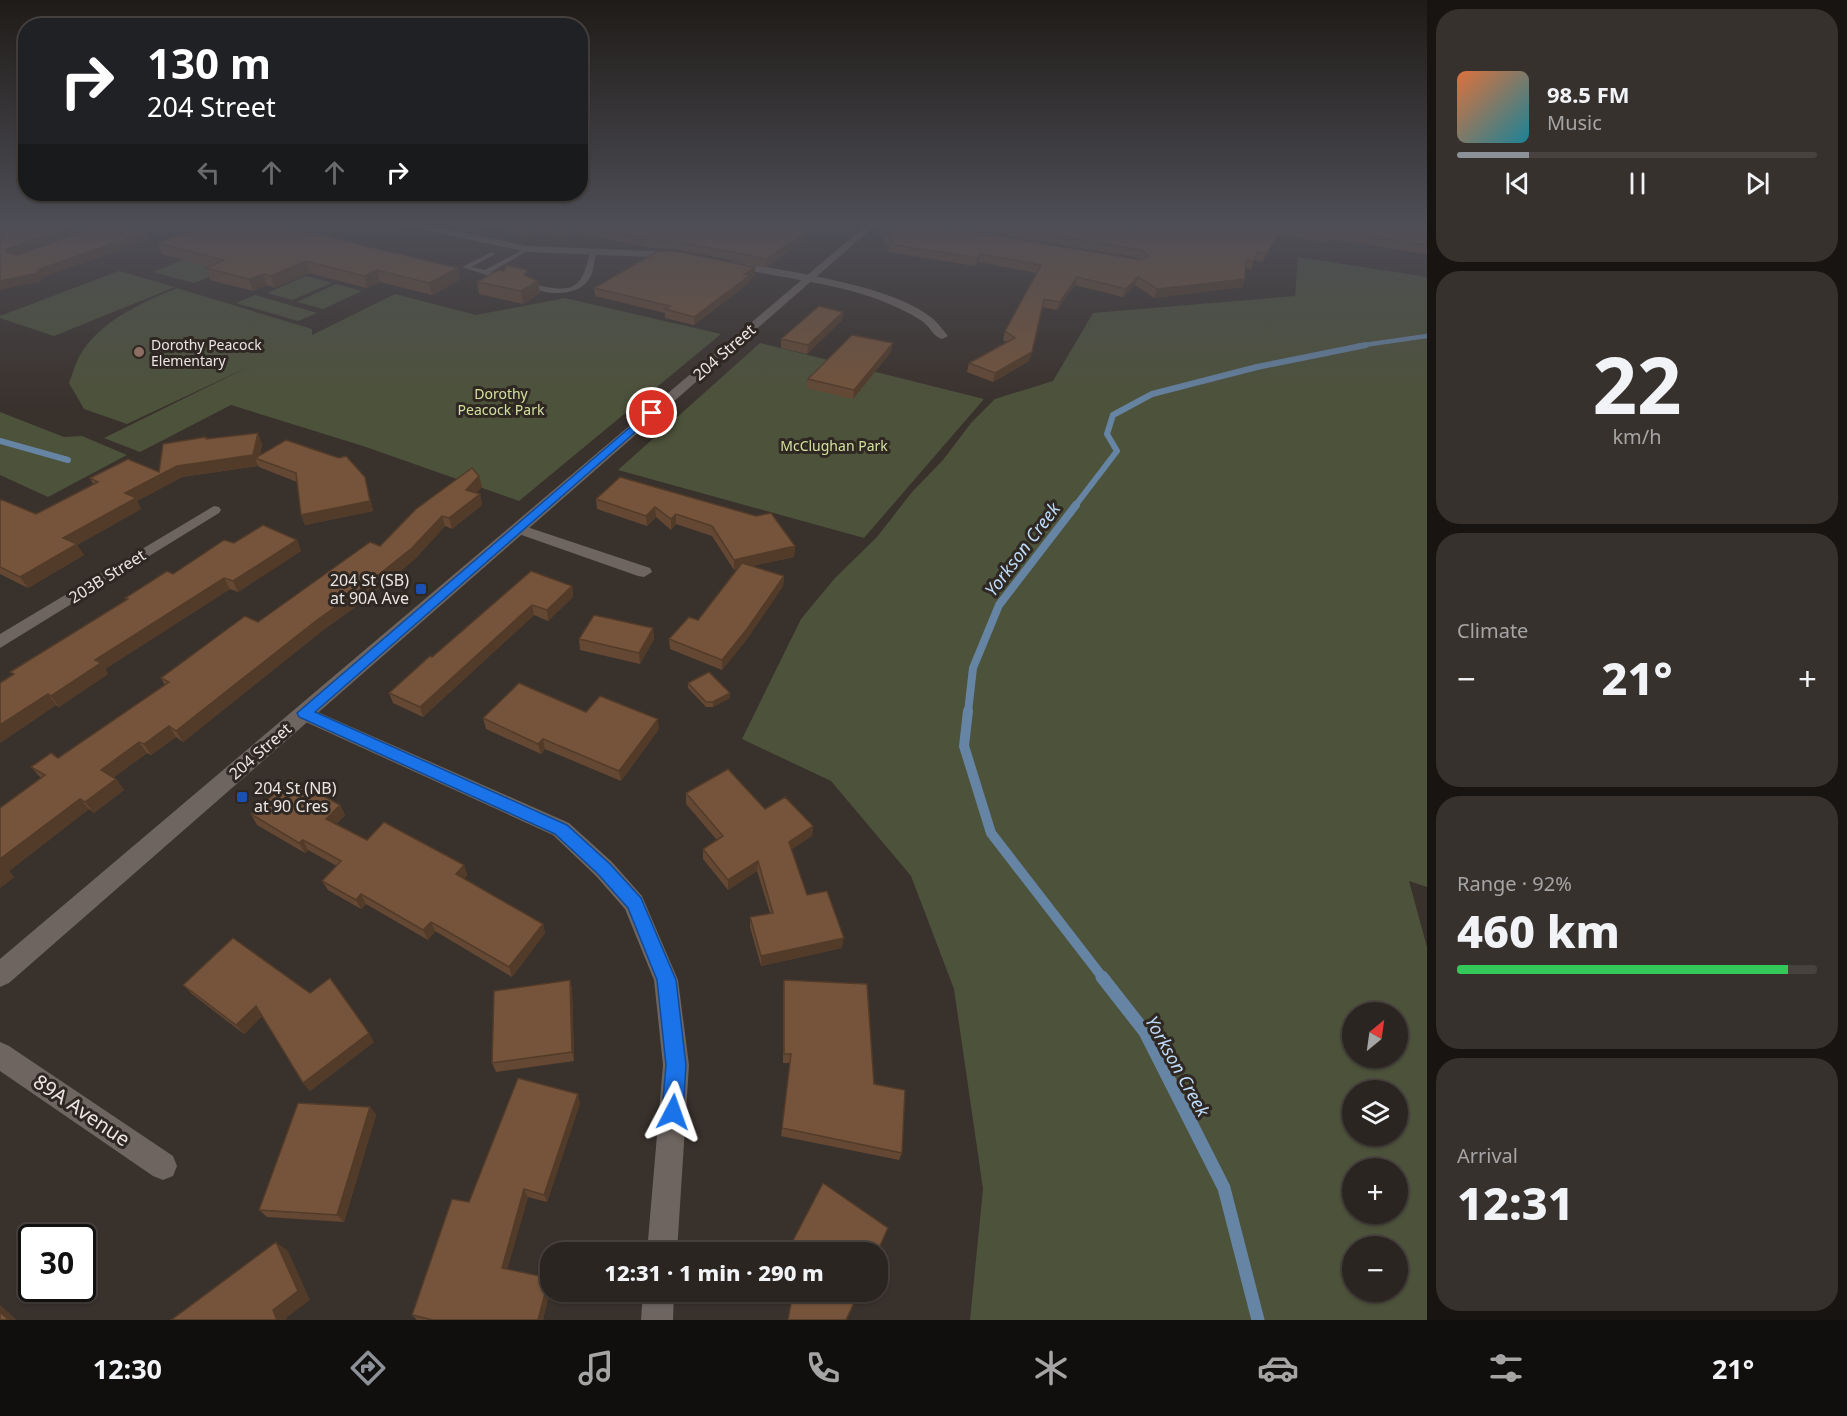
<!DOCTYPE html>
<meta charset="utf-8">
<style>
:root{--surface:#2b2521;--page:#37312e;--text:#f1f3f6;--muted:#a6a5a5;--line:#47423f;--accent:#8c9099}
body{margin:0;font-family:"Noto Sans",sans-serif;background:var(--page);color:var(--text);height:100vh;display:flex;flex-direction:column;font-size:22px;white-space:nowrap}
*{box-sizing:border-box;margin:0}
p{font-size:20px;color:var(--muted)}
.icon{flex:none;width:33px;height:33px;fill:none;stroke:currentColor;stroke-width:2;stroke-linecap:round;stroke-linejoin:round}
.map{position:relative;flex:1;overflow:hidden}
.details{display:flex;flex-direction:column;gap:9px;padding:9px;background:#181412;width:420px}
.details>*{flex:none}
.banner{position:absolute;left:18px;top:18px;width:570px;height:183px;border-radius:24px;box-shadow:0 2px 4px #0004,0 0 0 2px var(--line);background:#202124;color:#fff;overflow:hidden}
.needle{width:39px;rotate:29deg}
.controls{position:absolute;left:1342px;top:1002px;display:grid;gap:12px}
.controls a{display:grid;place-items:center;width:66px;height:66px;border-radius:50%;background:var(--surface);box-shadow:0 2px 4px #0004,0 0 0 2px var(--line);font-size:30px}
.speed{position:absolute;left:18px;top:1224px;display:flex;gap:12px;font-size:30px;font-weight:700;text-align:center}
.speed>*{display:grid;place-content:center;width:78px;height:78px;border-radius:50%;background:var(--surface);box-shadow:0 2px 4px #0004,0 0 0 2px var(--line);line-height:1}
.speed .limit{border:3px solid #111;border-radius:9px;background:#fff;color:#111}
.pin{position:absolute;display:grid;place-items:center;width:51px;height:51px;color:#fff;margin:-26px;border:3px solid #fff;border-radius:50%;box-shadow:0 2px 6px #0007}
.me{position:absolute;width:66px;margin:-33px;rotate:4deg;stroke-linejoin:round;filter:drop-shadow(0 0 4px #0008)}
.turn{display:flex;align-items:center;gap:21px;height:126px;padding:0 30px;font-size:27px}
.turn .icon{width:78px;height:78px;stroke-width:2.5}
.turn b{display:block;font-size:42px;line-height:51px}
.lanes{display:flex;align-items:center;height:57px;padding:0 30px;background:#0003;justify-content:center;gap:30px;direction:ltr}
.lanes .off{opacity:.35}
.big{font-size:45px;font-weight:800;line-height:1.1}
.details .tile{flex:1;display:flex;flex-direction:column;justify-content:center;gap:9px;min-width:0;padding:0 21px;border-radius:24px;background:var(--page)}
.details .dial{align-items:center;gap:0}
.dial b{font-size:78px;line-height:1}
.song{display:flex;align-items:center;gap:18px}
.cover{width:72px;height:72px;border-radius:9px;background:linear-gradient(135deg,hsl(20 70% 55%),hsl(190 70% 35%))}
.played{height:6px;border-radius:3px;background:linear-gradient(90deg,var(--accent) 20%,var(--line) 20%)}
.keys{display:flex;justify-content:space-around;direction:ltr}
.heat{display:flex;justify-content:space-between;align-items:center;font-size:33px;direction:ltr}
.charge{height:9px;border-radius:4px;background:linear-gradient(90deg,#34c759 92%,var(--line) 0)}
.trip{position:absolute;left:540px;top:1242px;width:348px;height:60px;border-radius:24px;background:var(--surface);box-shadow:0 2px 4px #0004,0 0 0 2px var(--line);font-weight:800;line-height:60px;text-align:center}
.tabs{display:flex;height:96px;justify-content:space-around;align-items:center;background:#110f0d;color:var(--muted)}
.tabs .icon{width:42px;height:42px}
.tabs .selected{color:var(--accent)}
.tabs b{font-size:27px;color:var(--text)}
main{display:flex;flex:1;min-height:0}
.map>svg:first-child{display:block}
.green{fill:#4d523a;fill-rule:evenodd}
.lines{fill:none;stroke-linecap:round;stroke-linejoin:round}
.stream-far4{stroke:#6684a3;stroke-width:4.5}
.stream-far3{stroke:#6684a3;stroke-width:6}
.stream-far2{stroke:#6684a3;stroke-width:8}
.stream-far1{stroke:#6684a3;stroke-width:10}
.stream{stroke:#6684a3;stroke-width:13}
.lane{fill:#6e6560;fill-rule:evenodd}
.street{fill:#6e6560;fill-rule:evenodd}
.secondary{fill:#6e6560;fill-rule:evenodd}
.wall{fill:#654833}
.shaded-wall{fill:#523b29}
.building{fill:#75543b;stroke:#523b29;stroke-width:1.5}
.route{fill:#1a73e8;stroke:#114b97;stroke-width:1.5}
.education-dot{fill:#8d6e63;stroke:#2e2722;stroke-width:2}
.transit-dot{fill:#1a4fb4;stroke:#2e2722;stroke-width:2}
.labels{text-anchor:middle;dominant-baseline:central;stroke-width:6;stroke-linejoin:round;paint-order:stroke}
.far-poi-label{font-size:14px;fill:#ebe6e3;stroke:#2e2722;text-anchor:start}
.far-park-label{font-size:14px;fill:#d3e19e;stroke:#2e2722}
.street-label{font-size:16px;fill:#ebe6e3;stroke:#2e2722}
.poi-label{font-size:16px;fill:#ebe6e3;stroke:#2e2722;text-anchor:end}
.water-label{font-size:18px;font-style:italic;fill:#bedbfa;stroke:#2e2722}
.near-street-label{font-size:20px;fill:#ebe6e3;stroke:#2e2722}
</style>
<main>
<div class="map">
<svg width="1427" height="1320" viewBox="0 0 1427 1320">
<rect width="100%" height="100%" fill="#39312c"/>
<path class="green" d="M203,252L244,263L194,283L153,272Z
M1298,257L1427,277V887L1409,881L1427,947V1320H970L983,1189L954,989L911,876L831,781L742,739L801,619L835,578L877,537L912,492L943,460L971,423L995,399L1053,381L1093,313L1295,296ZM1353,1012H1398V1058H1353ZM1353,1090H1398V1136H1353ZM1353,1168H1398V1214H1353ZM1353,1246H1398V1292H1353Z
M119,271L175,287L54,336L0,318V316Z
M306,276L332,283L292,300L267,293Z
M336,284L362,291L323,309L297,302Z
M177,288L312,329V335L395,294L476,315L565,298L721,334L519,501L363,446L231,405L140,452L104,438L252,365L127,424L84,409L69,383C72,375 75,365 79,357C99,321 141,303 177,288Z
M255,295L317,313L298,321L236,303Z
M760,343L984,399L864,538L618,470Z
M0,412L64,437L82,436L127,455L48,497L0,475Z"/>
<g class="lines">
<path class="stream-far4" d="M1357,346L1427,336"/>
<path class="stream-far3" d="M0,441L68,460
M1075,506L1117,451L1107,434L1113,415L1152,394L1257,367L1366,345"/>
<path class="stream-far2" d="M968,712L973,668L999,605L1076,505"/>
<path class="stream-far1" d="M968,711L964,746L991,833L1103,978"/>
<path class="stream" d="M1102,977L1145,1032L1224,1188L1258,1320"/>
<path class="lane" d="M526,248L531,249L491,272L505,279V281L462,267L490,253H494V255L471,267L485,270Z
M593,250L596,252C594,261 594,272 589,279C577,298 544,295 528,286L531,284C570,292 581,294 590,252Z"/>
<path class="street" d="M119,222H131L99,234L91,232Z
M397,222H412L528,246L676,252L681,255L676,258L528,252L401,225Z
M732,261C785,271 892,285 932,318C938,323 943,330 948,336L942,339C933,337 930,326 922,321C908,312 893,305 877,299C829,282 778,278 729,266V262Z
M214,506L219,507L221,510L219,513L0,648V634Z
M518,524L650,568L652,572L644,577L638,576L513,532L510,529Z
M304,706L569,823L612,862L642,896L678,980L689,1065L677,1252H647L663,1065L654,980L625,909L596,876L553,835L297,718L294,713L297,708Z
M0,1042L9,1046L173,1156L177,1166L173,1176L163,1180L153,1176L0,1071Z
M643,1292H674L673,1320H641Z"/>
<path class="secondary" d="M870,222H879L9,983L0,987V959Z"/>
</g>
<path class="wall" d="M467,222H808L798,230L807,231V239L767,267L674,249L650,248L585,234L572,233L564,237L535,232L529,236Z
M926,222H1097L1139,228L1427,226V254L1328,239L1327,243L1280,235L1262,262L1254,260L1251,269L1246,268L1245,279L1242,287L1154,298L1135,285L1123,297L1075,285L1057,310L1042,307L1029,361L993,382L967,372L969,363L1006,342L1003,340L1005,331L1037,273L979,262L975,266L888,252L889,246L884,245L885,237L1142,260L1139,258Z
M1403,222H1427V225Z
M157,243L460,280L432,295L380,282L367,288L309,273L275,288L267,285L253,291L210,280L206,268L209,267L162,254Z
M755,267V275L750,279L749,283L694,325L665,318V313L595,296L594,288Z
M529,277L540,293L523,304L479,294L477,282Z
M843,312L842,320L807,354L781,348V339Z
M891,352L853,399L807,388L808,379Z
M206,437L207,439L262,444L260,455L365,477L373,511L305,525L301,515L297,482L259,467L258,465V466L182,477L137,501L141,509L77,545L84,555L28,588L0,574V499L36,514L93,484L90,478L159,472Z
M479,476L482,487L476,493L480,494L482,505L452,529L445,526L415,559L362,602L322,631L183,742L176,737L151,755L147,753L114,777L116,779L124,790L94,813L89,809L9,871L14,877L0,888L41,778L31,767L58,758L165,685L161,678L258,622L380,546Z
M620,477L795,546L794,557L751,566L784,576L783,586L747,639L722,670L670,649L669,639L698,620L737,569L734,570L712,536L676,524L671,530L656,517L647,526L597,509L596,499Z
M297,540L301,551L238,592L230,589L105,669L108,674L59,707L56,705L0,743V683L13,675L10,672L126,600L125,598L234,543Z
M531,571L572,586L573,597L548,621L534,615L423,717L393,703L389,693L432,657Z
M653,628L654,639L640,664L580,650L579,639Z
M688,683L730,698L713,707H706L688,688Z
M586,712L659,729L621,781L545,749L541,754L486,729L483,718Z
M686,793L765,809L813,826L812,836L791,849L807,895L842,948L761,966L750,927V917L770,913L757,871L728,890L703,859V849L717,840L686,804Z
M340,805L345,815L336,824L367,840L464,865L467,875L464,879L543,924L545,933L512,977L435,931L428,940L366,904L361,909L328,890L322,881L337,866L308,850L305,853L257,825L251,814Z
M570,980L572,990L574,1061L496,1072L492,1063Z
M784,980L874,1084L902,1153L899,1160L781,1136L790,1063H783V989Z
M183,985L374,1042L310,1091L303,1083L262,1016L244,1034L192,994Z
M580,1103L547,1202L528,1197L507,1269L549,1278L550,1281V1290L543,1320H417L412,1315L469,1202Z
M370,1107L376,1115L344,1222L267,1217L259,1210Z"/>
<path class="shaded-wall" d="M87,222H98L100,226L11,257L6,252L7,249Z
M799,222H808L790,235V228Z
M534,225L535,232L529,236L528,228Z
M571,226L572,233L564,237V229Z
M1283,228L1280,235L1262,262L1266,254Z
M807,231V239L767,267V259Z
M146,232L149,240L41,278L42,281L0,290V281L37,270Z
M980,254L979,262L975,266L977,258Z
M306,261L309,273L275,288L271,276Z
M755,267V275L750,279L749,283L694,325V317L745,274Z
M458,268L460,280L432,295L429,283Z
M377,270L380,282L367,288L364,276Z
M263,274L267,285L253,291L249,279Z
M1077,277L1075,285L1057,310L1060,302Z
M1138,277L1135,285L1123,297L1126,289Z
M1245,279L1242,287L1154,298L1157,289Z
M538,281L540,293L523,304L521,291Z
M843,312L842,320L807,354L808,345Z
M893,343L891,352L853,399L854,390Z
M1032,352L1029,361L993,382L995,373Z
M258,433L262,444L259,459L255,458L258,466L182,477L137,501L141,509L77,545L84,555L28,588L20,577L63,538L125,493L177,466Z
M479,476L482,487L469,501L466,490Z
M365,477L373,511L305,525L301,515Z
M480,494L482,505L452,529L449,518Z
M655,507L656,517L647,526L646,516Z
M676,514V524L671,530V519Z
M442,516L445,526L415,559L362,602L322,631L183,742L176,731Z
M297,540L301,551L238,592L233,581Z
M795,546L794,557L734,570V560Z
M784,576L783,586L747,639L722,670V660Z
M224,578L230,589L105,669L108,674L59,707L51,696L95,660Z
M572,586L573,597L548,621L547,610Z
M532,605L534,615L423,717L420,707Z
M653,628L654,639L640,664L639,653Z
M730,693V698L713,707V702Z
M48,694L56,705L0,743V725Z
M658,719L659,729L621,781L619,771Z
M169,726L176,737L151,755L144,744Z
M543,739L545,749L541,754L538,744Z
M139,742L147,753L109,781L101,770Z
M116,779L124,790L94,813L85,802Z
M80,799L89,809L9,871L14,877L0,888V859Z
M340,805L345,815L331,829L326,819Z
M813,826L812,836L788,852L789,842Z
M303,840L308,850L305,853L299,843Z
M758,861L757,871L728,890V880Z
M464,865L467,875L459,884L456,874Z
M361,894L366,904L361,909L356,900Z
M431,922L435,931L428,940L423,930Z
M543,924L545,933L512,977L509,967Z
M844,938L842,948L761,966V956Z
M570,980L572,990L574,1061L572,1052Z
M256,1006L263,1015L244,1034L236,1025Z
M369,1033L374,1042L310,1091L303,1083Z
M578,1094L580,1103L547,1202L544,1195Z
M370,1107L376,1115L344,1222L337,1215Z
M524,1189L528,1197L506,1274L502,1268Z
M276,1242L288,1251L310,1300L286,1318L287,1320H277L273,1310Z
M549,1278L550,1281V1290L543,1320H538Z
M0,1305L17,1320H9L0,1312Z"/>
<path class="building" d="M18,222H87L7,249L6,252L17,255L111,222L146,232L37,270L38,273L0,281V227Z
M215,222H265L458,268L429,283L377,270L364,276L306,261L271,276L263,274L249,279L206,268L224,260L157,243Z
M499,222H799L790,228L807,231L767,259L674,241L650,240L584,226H571L564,229L534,225L528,228Z
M904,222H915L1141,260L1149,256L1142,250L972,222H1097L1139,228L1142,222H1389L1427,226V245L1331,231L1330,235L1283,228L1266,254L1257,252L1254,261L1246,260L1245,279L1157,289L1138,277L1126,289L1077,277L1060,302L1044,299L1032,352L995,373L969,363L1015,338L1005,331L1041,265L980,254L977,258L889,244L895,239L885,237Z
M658,251H674L755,267L745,274L750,275L694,317L665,309L670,306L594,288Z
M506,265L528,270L524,275L538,281L521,291L477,282L498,270L504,271Z
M819,306L843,312L808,345L781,339Z
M852,335L893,343L854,390L808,379Z
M258,433L253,455L177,466L125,493L136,498L63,538L77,544L20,577L0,567V499L36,514L98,482L90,478L128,459L159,472L163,444L206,437V439Z
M286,440L339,458L346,456L365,477L370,501L301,515L296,473L255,458Z
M472,468L479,476L466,490L480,494L449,518L442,516L412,548L358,591L317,620L176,731L169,726L144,744L139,742L101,770L116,779L85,802L80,799L0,859V808L45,775L31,767L51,753L58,758L169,682L161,678L245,616L258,622L370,542L380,546L416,509Z
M620,477L756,516L771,513L795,546L734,560L712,526L676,514L671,519L655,507L646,516L596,499Z
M263,525L297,540L233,581L224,578L95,660L101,663L51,696L48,694L0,725V683L14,674L10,672L128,599L125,598L167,571L173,574L224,540L234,543Z
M742,563L784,576L747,629L722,660L669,639L689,617L698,620Z
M531,571L572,586L547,610L532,605L420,707L389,693L430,656L432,657Z
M594,615L653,628L639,653L579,639Z
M709,672L730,693L713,702H706L688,683Z
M519,683L586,712L600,696L658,719L619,771L543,739L538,744L483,718Z
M728,769L765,809L785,797L813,826L789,842L807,895L827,891L844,938L761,956L750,917L773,913L758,861L728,880L703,849L723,836L686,793Z
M292,779L340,805L326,819L367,840L384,822L464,865L456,874L543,924L509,967L431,922L423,930L361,894L356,900L322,881L341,861L303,840L299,843L251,814Z
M233,938L310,993L330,978L369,1033L303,1083L256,1006L236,1025L183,985Z
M570,980L572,1052L492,1063L494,991Z
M784,980L867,984L874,1084L905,1090L902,1153L782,1128L791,1054H784Z
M518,1078L578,1094L544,1195L524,1189L502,1268L549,1278L538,1320H433L412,1315L452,1199L469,1202Z
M298,1103L370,1107L337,1215L259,1210Z
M823,1183L888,1228L877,1252H787Z
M276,1242L298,1291L273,1310L277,1320H171Z
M793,1292H859L846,1320H788Z
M0,1312L9,1320H0Z"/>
<linearGradient id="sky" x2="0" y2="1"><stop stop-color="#1f1b18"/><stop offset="0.55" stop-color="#4e4e56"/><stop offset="1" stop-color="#4e4e56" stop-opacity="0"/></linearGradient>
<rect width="1427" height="407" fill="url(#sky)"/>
<path class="route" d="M649,411L657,413L315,712L567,825L610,864L641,898L676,980L686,1065L683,1112L680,1119L673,1122L665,1119L662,1112L666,1065L657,980L628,908L598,874L555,834L299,717L297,713Z"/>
<circle class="education-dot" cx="139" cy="352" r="6"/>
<g class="transit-dot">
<rect x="415" y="583" width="12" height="12" rx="3"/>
<rect x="236" y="791" width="12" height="12" rx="3"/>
</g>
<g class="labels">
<g class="far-poi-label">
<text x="151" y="344">Dorothy Peacock<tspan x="151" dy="16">Elementary</tspan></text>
</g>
<g class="far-park-label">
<text x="501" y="393">Dorothy<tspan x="501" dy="16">Peacock Park</tspan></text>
<text x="834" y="445">McClughan Park</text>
</g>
<g class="street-label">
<text transform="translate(724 352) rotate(-41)">204 Street</text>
<text transform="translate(107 576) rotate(-32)">203B Street</text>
<text transform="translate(260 751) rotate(-41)">204 Street</text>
</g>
<g class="poi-label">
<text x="409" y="580">204 St (SB)<tspan x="409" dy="18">at 90A Ave</tspan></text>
<text x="254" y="788" text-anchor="start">204 St (NB)<tspan x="254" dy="18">at 90 Cres</tspan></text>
</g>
<g class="water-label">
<text transform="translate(1022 549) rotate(-53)">Yorkson Creek</text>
<text transform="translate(1178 1066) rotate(61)">Yorkson Creek</text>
</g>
<g class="near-street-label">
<text transform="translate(82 1110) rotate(34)">89A Avenue</text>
</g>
</g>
</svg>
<div class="controls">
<a><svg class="needle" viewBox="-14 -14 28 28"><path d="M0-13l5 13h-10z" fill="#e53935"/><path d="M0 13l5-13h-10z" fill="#a6a5a5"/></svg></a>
<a><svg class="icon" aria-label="layers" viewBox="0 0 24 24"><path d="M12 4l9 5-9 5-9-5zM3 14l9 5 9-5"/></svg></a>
<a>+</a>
<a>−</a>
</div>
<div class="speed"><div class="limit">30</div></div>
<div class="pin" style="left:652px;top:413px;background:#d93025"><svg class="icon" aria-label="arrive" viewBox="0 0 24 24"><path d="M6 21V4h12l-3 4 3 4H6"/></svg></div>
<svg class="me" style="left:673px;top:1112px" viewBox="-20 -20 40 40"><path d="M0-17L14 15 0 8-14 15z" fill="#1a73e8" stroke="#fff" stroke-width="4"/></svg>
<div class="trip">12:31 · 1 min · 290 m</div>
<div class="banner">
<div class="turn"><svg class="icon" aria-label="right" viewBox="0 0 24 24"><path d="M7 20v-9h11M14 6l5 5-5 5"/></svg><div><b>130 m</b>204 Street</div></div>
<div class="lanes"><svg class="icon off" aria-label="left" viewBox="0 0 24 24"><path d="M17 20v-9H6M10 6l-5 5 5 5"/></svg><svg class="icon off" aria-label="ahead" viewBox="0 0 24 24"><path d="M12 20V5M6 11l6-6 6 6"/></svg><svg class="icon off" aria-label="ahead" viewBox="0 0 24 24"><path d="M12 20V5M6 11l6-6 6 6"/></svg><svg class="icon" aria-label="right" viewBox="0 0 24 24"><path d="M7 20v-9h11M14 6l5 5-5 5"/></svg></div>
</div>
</div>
<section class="details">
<div class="tile">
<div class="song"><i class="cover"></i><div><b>98.5 FM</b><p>Music</p></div></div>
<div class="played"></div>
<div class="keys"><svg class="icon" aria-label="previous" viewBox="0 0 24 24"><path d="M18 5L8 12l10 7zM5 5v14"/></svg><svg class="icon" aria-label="pause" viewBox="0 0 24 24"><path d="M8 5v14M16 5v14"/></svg><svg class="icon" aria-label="next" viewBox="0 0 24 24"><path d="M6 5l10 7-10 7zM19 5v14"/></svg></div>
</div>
<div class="tile dial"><b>22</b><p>km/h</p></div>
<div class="tile"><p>Climate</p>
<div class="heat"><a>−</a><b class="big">21°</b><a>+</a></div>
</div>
<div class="tile"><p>Range · 92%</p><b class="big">460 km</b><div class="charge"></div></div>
<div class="tile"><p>Arrival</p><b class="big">12:31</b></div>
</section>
</main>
<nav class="tabs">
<b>12:30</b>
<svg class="icon selected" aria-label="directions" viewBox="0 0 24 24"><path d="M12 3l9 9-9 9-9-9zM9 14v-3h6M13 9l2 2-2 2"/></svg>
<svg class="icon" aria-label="music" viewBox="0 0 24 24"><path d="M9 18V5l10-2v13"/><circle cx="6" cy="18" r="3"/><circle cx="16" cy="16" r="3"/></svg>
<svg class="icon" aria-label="phone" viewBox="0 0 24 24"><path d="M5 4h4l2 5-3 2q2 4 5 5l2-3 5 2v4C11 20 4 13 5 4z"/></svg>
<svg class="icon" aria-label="climate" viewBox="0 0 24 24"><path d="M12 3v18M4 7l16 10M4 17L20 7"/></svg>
<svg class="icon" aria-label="car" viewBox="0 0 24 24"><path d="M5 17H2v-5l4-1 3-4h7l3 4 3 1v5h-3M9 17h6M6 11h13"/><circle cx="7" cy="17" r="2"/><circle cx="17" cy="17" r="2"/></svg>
<svg class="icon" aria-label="filters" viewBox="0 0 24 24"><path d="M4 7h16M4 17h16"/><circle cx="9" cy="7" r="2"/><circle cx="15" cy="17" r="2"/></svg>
<b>21°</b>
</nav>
